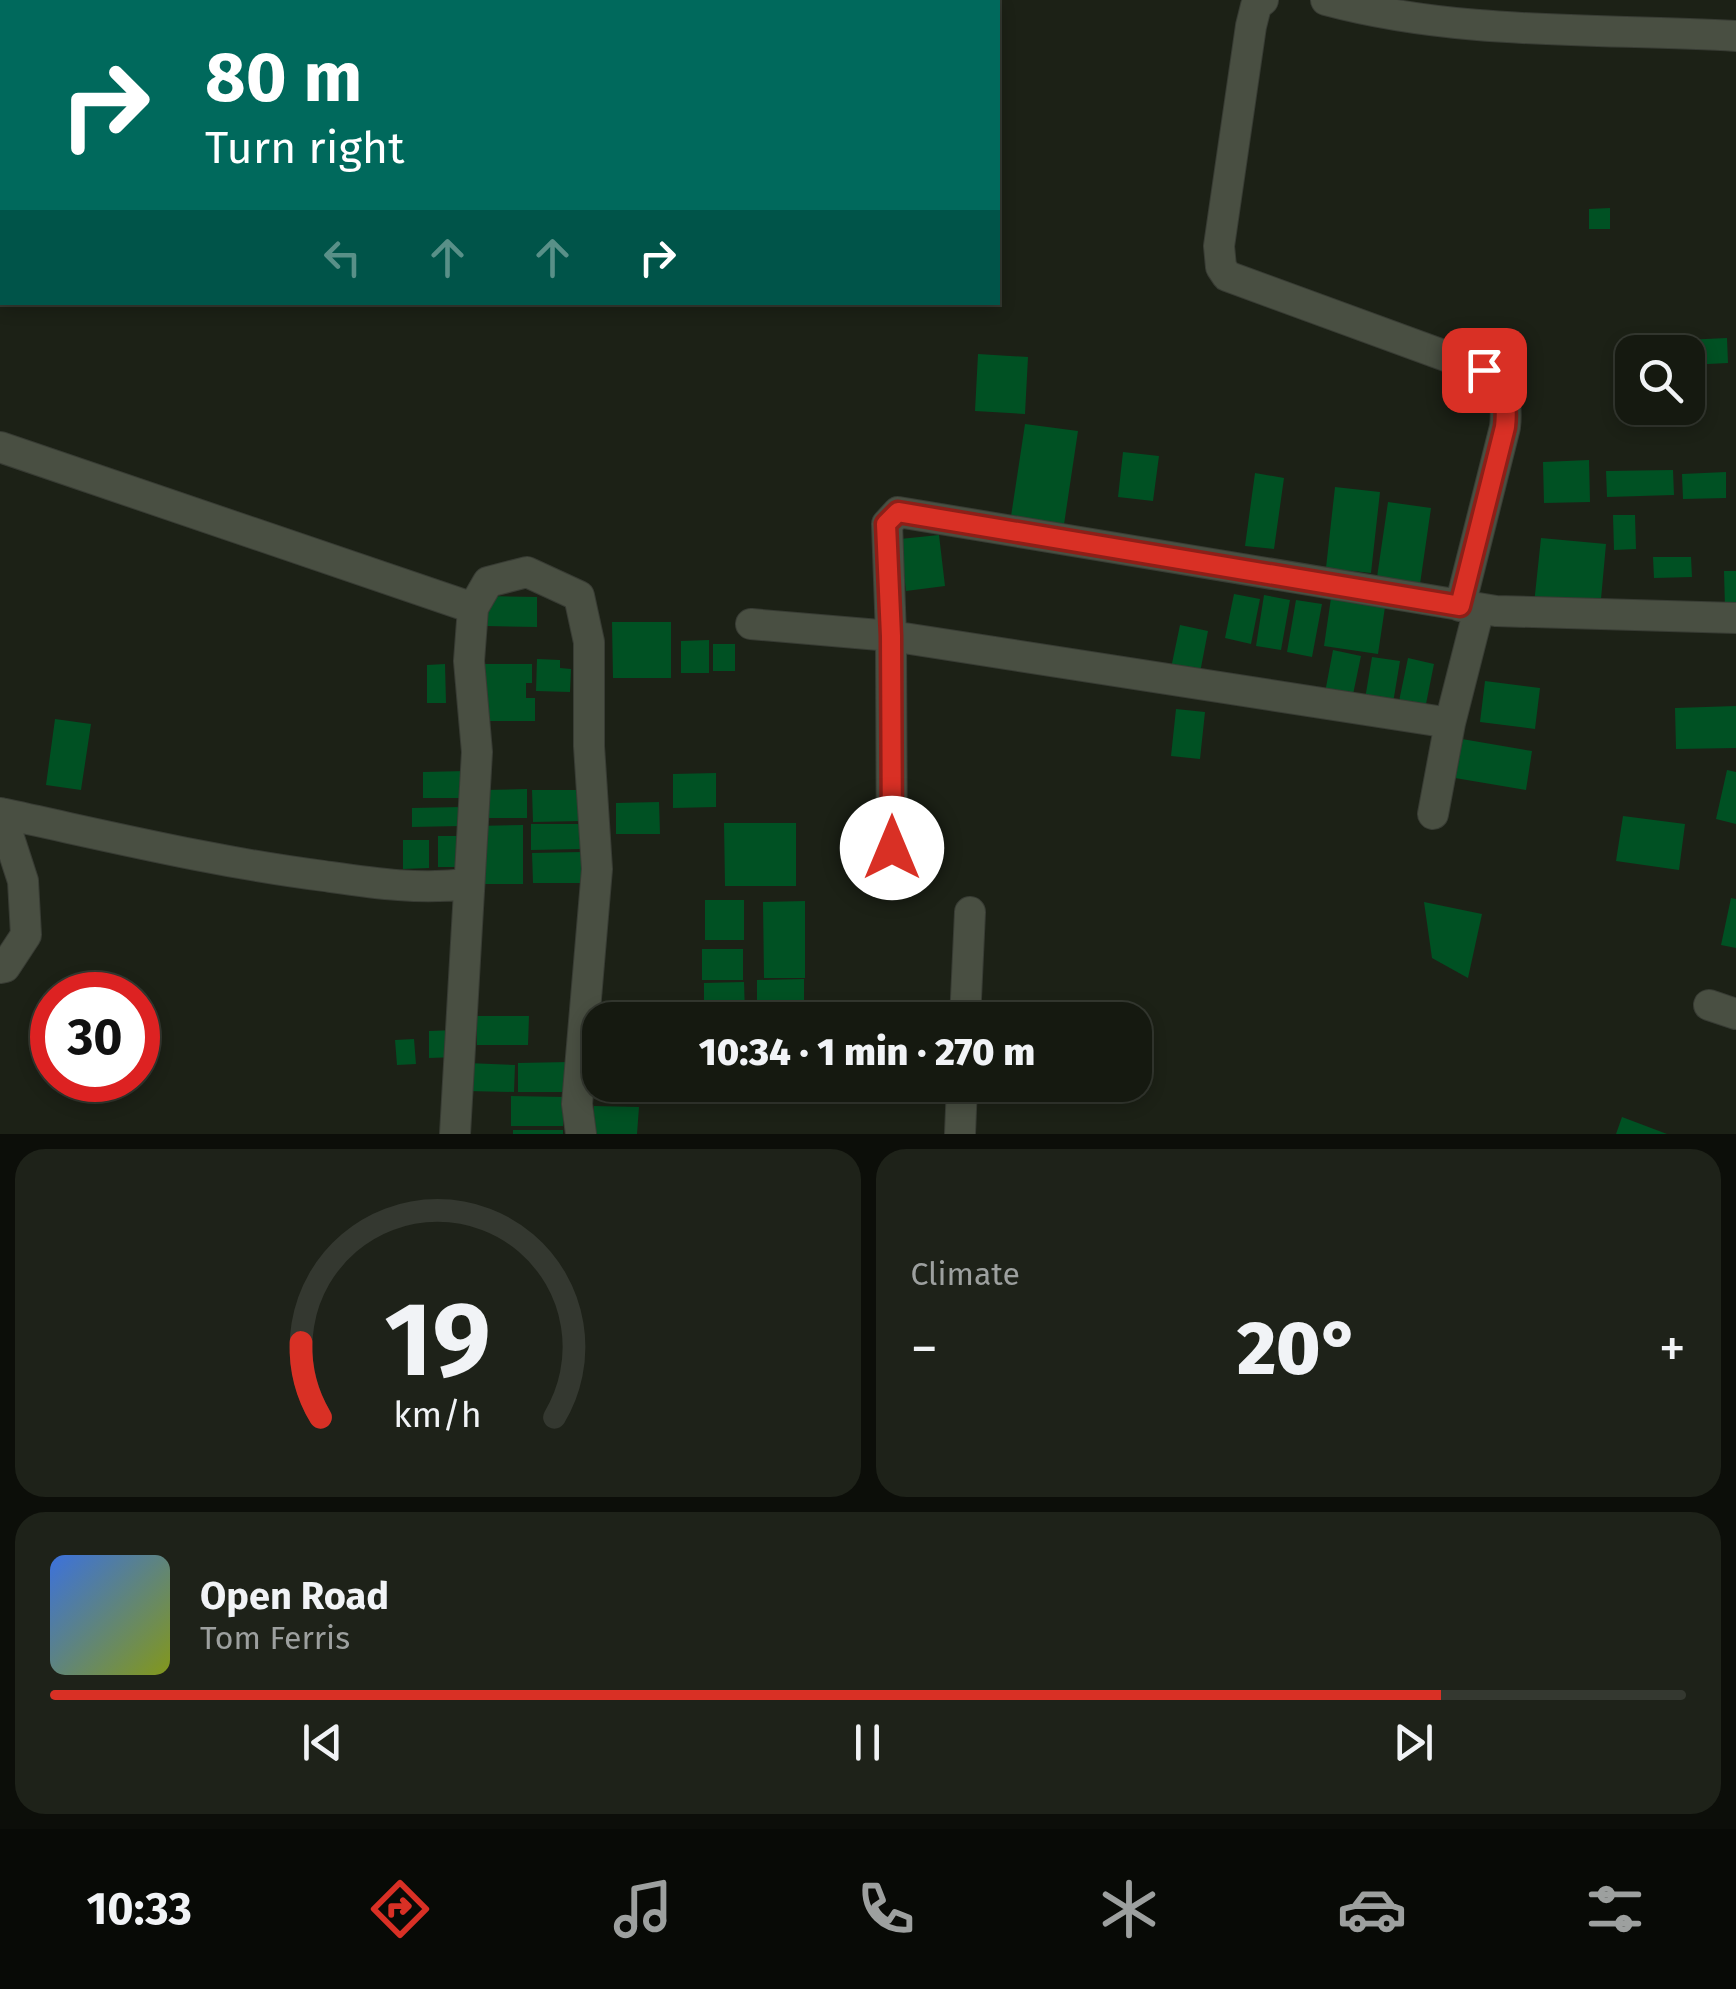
<!DOCTYPE html>
<meta charset="utf-8">
<style>
:root{--surface:#151910;--page:#1e2219;--text:#f1f3f6;--muted:#9da09f;--line:#343830;--accent:#d93025}
body{margin:0;font-family:"Fira Sans",sans-serif;background:var(--page);color:var(--text);height:100vh;display:flex;flex-direction:column;font-size:38px;white-space:nowrap}
*{box-sizing:border-box;margin:0}
p{font-size:32px;color:var(--muted)}
.icon{flex:none;width:55px;height:55px;fill:none;stroke:currentColor;stroke-width:2;stroke-linecap:round;stroke-linejoin:round}
.map{position:relative;height:1134px;overflow:hidden}
.panel{display:flex;flex-direction:column;gap:15px;padding:15px;background:#0c0e09;flex:1}
.panel>*{flex:none}
.banner{position:absolute;left:0px;top:0px;width:1000px;height:305px;box-shadow:0 5px 15px #0003,0 0 0 2px var(--line);background:#00695c;color:#fff;overflow:hidden}
.controls{position:absolute;left:1615px;top:335px;display:grid;gap:20px}
.controls a{display:grid;place-items:center;width:90px;height:90px;border-radius:20px;background:var(--surface);box-shadow:0 5px 15px #0003,0 0 0 2px var(--line);font-size:50px}
.speed{position:absolute;left:30px;top:972px;display:flex;gap:20px;font-size:50px;font-weight:700;text-align:center}
.speed>*{display:grid;place-content:center;width:130px;height:130px;border-radius:50%;background:var(--surface);box-shadow:0 5px 15px #0003,0 0 0 2px var(--line);line-height:1}
.speed .limit{border:15px solid #d22;background:#fff;color:#111}
.pin{position:absolute;display:grid;place-items:center;width:85px;height:85px;color:#fff;margin:-42px;border-radius:20px;box-shadow:0 5px 15px #0006}
.me{position:absolute;width:110px;margin:-55px;rotate:0deg;stroke-linejoin:round;filter:drop-shadow(0 0 8px #0008)}
.turn{display:flex;align-items:center;gap:35px;height:210px;padding:0 40px;font-size:45px}
.turn .icon{width:130px;height:130px;stroke-width:2.5}
.turn b{display:block;font-size:70px;line-height:85px}
.lanes{display:flex;align-items:center;height:95px;padding:0 40px;background:#0003;justify-content:center;gap:50px;direction:ltr}
.lanes .off{opacity:.35}
.big{font-size:75px;font-weight:800;line-height:1.1}
.panel .card{flex:1;display:flex;flex-direction:column;justify-content:center;gap:15px;min-width:0;padding:0 35px;border-radius:30px;background:var(--page)}
.panel .dial{align-items:center;gap:0}
.dial svg{height:260px;overflow:visible;fill:none;stroke:var(--line);stroke-width:7;stroke-linecap:round;text-anchor:middle}
.dial text{fill:var(--text);stroke:none}
.song{display:flex;align-items:center;gap:30px}
.cover{width:120px;height:120px;border-radius:15px;background:linear-gradient(135deg,hsl(220 70% 55%),hsl(70 70% 35%))}
.played{height:10px;border-radius:5px;background:linear-gradient(90deg,var(--accent) 85%,var(--line) 85%)}
.keys{display:flex;justify-content:space-around;direction:ltr}
.heat{display:flex;justify-content:space-between;align-items:center;font-size:55px;direction:ltr}
.panel .tiles{flex:1;display:grid;gap:15px;grid-template-columns:1fr 1fr}
.card:last-child{grid-column:span 2}
.trip{position:absolute;left:582px;top:1002px;width:570px;height:100px;border-radius:30px;background:var(--surface);box-shadow:0 5px 15px #0003,0 0 0 2px var(--line);font-weight:800;line-height:100px;text-align:center}
.dock{display:flex;height:160px;justify-content:space-around;align-items:center;background:#080a06;color:var(--muted)}
.dock .icon{width:70px;height:70px}
.dock .selected{color:var(--accent)}
.dock b{font-size:45px;color:var(--text)}
.map>svg:first-child{display:block}
.building{fill:#005123}
.lines{fill:none;stroke-linecap:round;stroke-linejoin:round}
.minor-casing{stroke:#383c34;stroke-width:32}
.minor{stroke:#494f42;stroke-width:30}
.route-casing{stroke:#8d1f18;stroke-width:25}
.route{stroke:#d93025;stroke-width:18}
</style>
<div class="map">
<svg width="1736" height="1134" viewBox="0 0 1736 1134">
<rect width="100%" height="100%" fill="#1c2116"/>
<path class="building" d="M1610,208V229H1589V209Z
M1727,338L1728,363L1688,365L1684,340Z
M978,354L1028,357L1025,414L975,411Z
M1025,424L1078,431L1063,531L1010,523Z
M1123,452L1159,456L1153,501L1118,497Z
M1589,460L1590,502L1544,503L1543,462Z
M1673,470L1674,495L1607,497L1606,471Z
M1726,472V498L1683,499L1682,474Z
M1255,473L1284,478L1274,549L1245,546Z
M1335,487L1380,492L1371,573L1326,568Z
M1388,502L1431,508L1419,591L1376,584Z
M1613,515H1635L1636,549L1614,550Z
M939,535L945,586L906,591L900,539Z
M1541,538L1606,544L1600,610L1534,604Z
M1653,557H1691L1692,577L1654,578Z
M1724,571H1736V608H1725Z
M1234,594L1260,599L1251,644L1225,638Z
M1264,595L1290,600L1281,650L1256,646Z
M486,596L537,597V627L486,626Z
M1331,598L1385,607L1378,654L1324,646Z
M1296,600L1322,604L1312,657L1287,652Z
M612,622H671V678H613Z
M1180,625L1208,631L1199,678L1170,673Z
M709,640V673H681V641Z
M713,644H735V671H713Z
M1333,650L1361,656L1351,704L1324,698Z
M1372,657L1400,661L1392,709L1364,705Z
M1408,658L1434,664L1425,709L1398,706Z
M537,659L560,660V668L571,669L570,692L536,691Z
M445,664L446,703H427V665Z
M482,664H532V683H526V698H535V721H481Z
M1485,681L1540,688L1535,729L1480,722Z
M1736,706V748L1676,749L1675,708Z
M1176,709L1205,712L1200,759L1171,756Z
M55,719L91,724L81,790L46,785Z
M1462,739L1532,751L1526,790L1455,778Z
M1727,770L1736,772V824L1716,819Z
M466,771V798H423V772Z
M716,773V807L673,808V774Z
M527,789V818H484V790Z
M532,790H581V821L533,822Z
M659,802L660,834H616V803Z
M461,807V826L412,827V808Z
M1623,816L1685,824L1679,870L1616,861Z
M724,823H796V886H725Z
M531,824H581V849L531,850Z
M523,825V884H477V826Z
M438,836H466V867H438Z
M403,840H429V868L403,869Z
M582,852V883H533L532,853Z
M1731,898L1736,899V948L1721,945Z
M705,900H744V940H705Z
M805,901V978H764L763,902Z
M1424,902L1482,914L1468,978L1432,958Z
M702,949H743V980H702Z
M804,979V1008L757,1009V980Z
M744,982L745,1013L704,1014V983Z
M477,1016H529L528,1045H477Z
M456,1030L457,1057L429,1058V1031Z
M414,1039L416,1064L397,1065L395,1040Z
M569,1062L568,1092H518V1063Z
M467,1063L515,1065L514,1092L467,1091Z
M862,1085H943V1101L862,1100Z
M511,1096L564,1097L563,1126H511Z
M594,1106L639,1107L637,1134H594Z
M1622,1117L1667,1134H1616Z
M513,1130H563V1134H513Z"/>
<g class="lines">
<g class="minor-casing">
<path id="minor" d="M1263,0L1256,6L1251,26L1219,246L1221,267L1227,276L1484,370C1503,388 1508,401 1505,427L1460,606
M1326,0C1460,36 1599,28 1736,36
M0,447L473,608
M751,624L891,636L887,524L898,512L1496,611L1736,618
M0,813C108,836 214,862 324,876C373,883 418,890 468,884
M1433,814L1450,723
M892,884L891,636L1450,723L1479,609
M0,968L5,967L26,935L23,881L1,813
M1709,1005L1736,1014
M965,1020L970,912
M455,1134L477,752L469,661L473,608L488,582L527,572L579,596L589,642V746L597,869L577,1104L581,1134
M960,1134L962,1085"/>
</g>
<use href="#minor" class="minor"/>
</g>
<g class="lines">
<g class="route-casing">
<path id="route" d="M892,848L891,636L886,524L898,512L1460,606L1505,427C1508,401 1503,388 1484,370"/>
</g>
<use href="#route" class="route"/>
</g>
</svg>
<div class="controls">
<a><svg class="icon" aria-label="search" viewBox="0 0 24 24"><circle cx="10" cy="10" r="6"/><path d="M15 15l6 6"/></svg></a>
</div>
<div class="speed"><div class="limit">30</div></div>
<div class="pin" style="left:1484px;top:370px;background:#d93025"><svg class="icon" aria-label="arrive" viewBox="0 0 24 24"><path d="M6 21V4h12l-3 4 3 4H6"/></svg></div>
<svg class="me" style="left:892px;top:848px" viewBox="-20 -20 40 40"><circle r="19" fill="#fff"/><path d="M0-13L10 11 0 6-10 11z" fill="#d93025"/></svg>
<div class="trip">10:34 · 1 min · 270 m</div>
<div class="banner">
<div class="turn"><svg class="icon" aria-label="right" viewBox="0 0 24 24"><path d="M7 20v-9h11M14 6l5 5-5 5"/></svg><div><b>80 m</b>Turn right</div></div>
<div class="lanes"><svg class="icon off" aria-label="left" viewBox="0 0 24 24"><path d="M17 20v-9H6M10 6l-5 5 5 5"/></svg><svg class="icon off" aria-label="ahead" viewBox="0 0 24 24"><path d="M12 20V5M6 11l6-6 6 6"/></svg><svg class="icon off" aria-label="ahead" viewBox="0 0 24 24"><path d="M12 20V5M6 11l6-6 6 6"/></svg><svg class="icon" aria-label="right" viewBox="0 0 24 24"><path d="M7 20v-9h11M14 6l5 5-5 5"/></svg></div>
</div>
</div>
<section class="panel">
<div class="tiles">
<div class="card dial"><svg viewBox="0 0 100 80">
<path d="M14 69A42 42 0 1 1 86 69"/>
<path d="M14 69A42 42 0 0 1 8 46" stroke="#d93025"/>
<text x="50" y="56" font-size="32" font-weight="700">19</text>
<text x="50" y="72" font-size="11">km/h</text>
</svg></div>
<div class="card"><p>Climate</p>
<div class="heat"><a>−</a><b class="big">20°</b><a>+</a></div>
</div>
<div class="card">
<div class="song"><i class="cover"></i><div><b>Open Road</b><p>Tom Ferris</p></div></div>
<div class="played"></div>
<div class="keys"><svg class="icon" aria-label="previous" viewBox="0 0 24 24"><path d="M18 5L8 12l10 7zM5 5v14"/></svg><svg class="icon" aria-label="pause" viewBox="0 0 24 24"><path d="M8 5v14M16 5v14"/></svg><svg class="icon" aria-label="next" viewBox="0 0 24 24"><path d="M6 5l10 7-10 7zM19 5v14"/></svg></div>
</div>
</div>
</section>
<nav class="dock">
<b>10:33</b>
<svg class="icon selected" aria-label="directions" viewBox="0 0 24 24"><path d="M12 3l9 9-9 9-9-9zM9 14v-3h6M13 9l2 2-2 2"/></svg>
<svg class="icon" aria-label="music" viewBox="0 0 24 24"><path d="M9 18V5l10-2v13"/><circle cx="6" cy="18" r="3"/><circle cx="16" cy="16" r="3"/></svg>
<svg class="icon" aria-label="phone" viewBox="0 0 24 24"><path d="M5 4h4l2 5-3 2q2 4 5 5l2-3 5 2v4C11 20 4 13 5 4z"/></svg>
<svg class="icon" aria-label="climate" viewBox="0 0 24 24"><path d="M12 3v18M4 7l16 10M4 17L20 7"/></svg>
<svg class="icon" aria-label="car" viewBox="0 0 24 24"><path d="M5 17H2v-5l4-1 3-4h7l3 4 3 1v5h-3M9 17h6M6 11h13"/><circle cx="7" cy="17" r="2"/><circle cx="17" cy="17" r="2"/></svg>
<svg class="icon" aria-label="filters" viewBox="0 0 24 24"><path d="M4 7h16M4 17h16"/><circle cx="9" cy="7" r="2"/><circle cx="15" cy="17" r="2"/></svg>
</nav>
